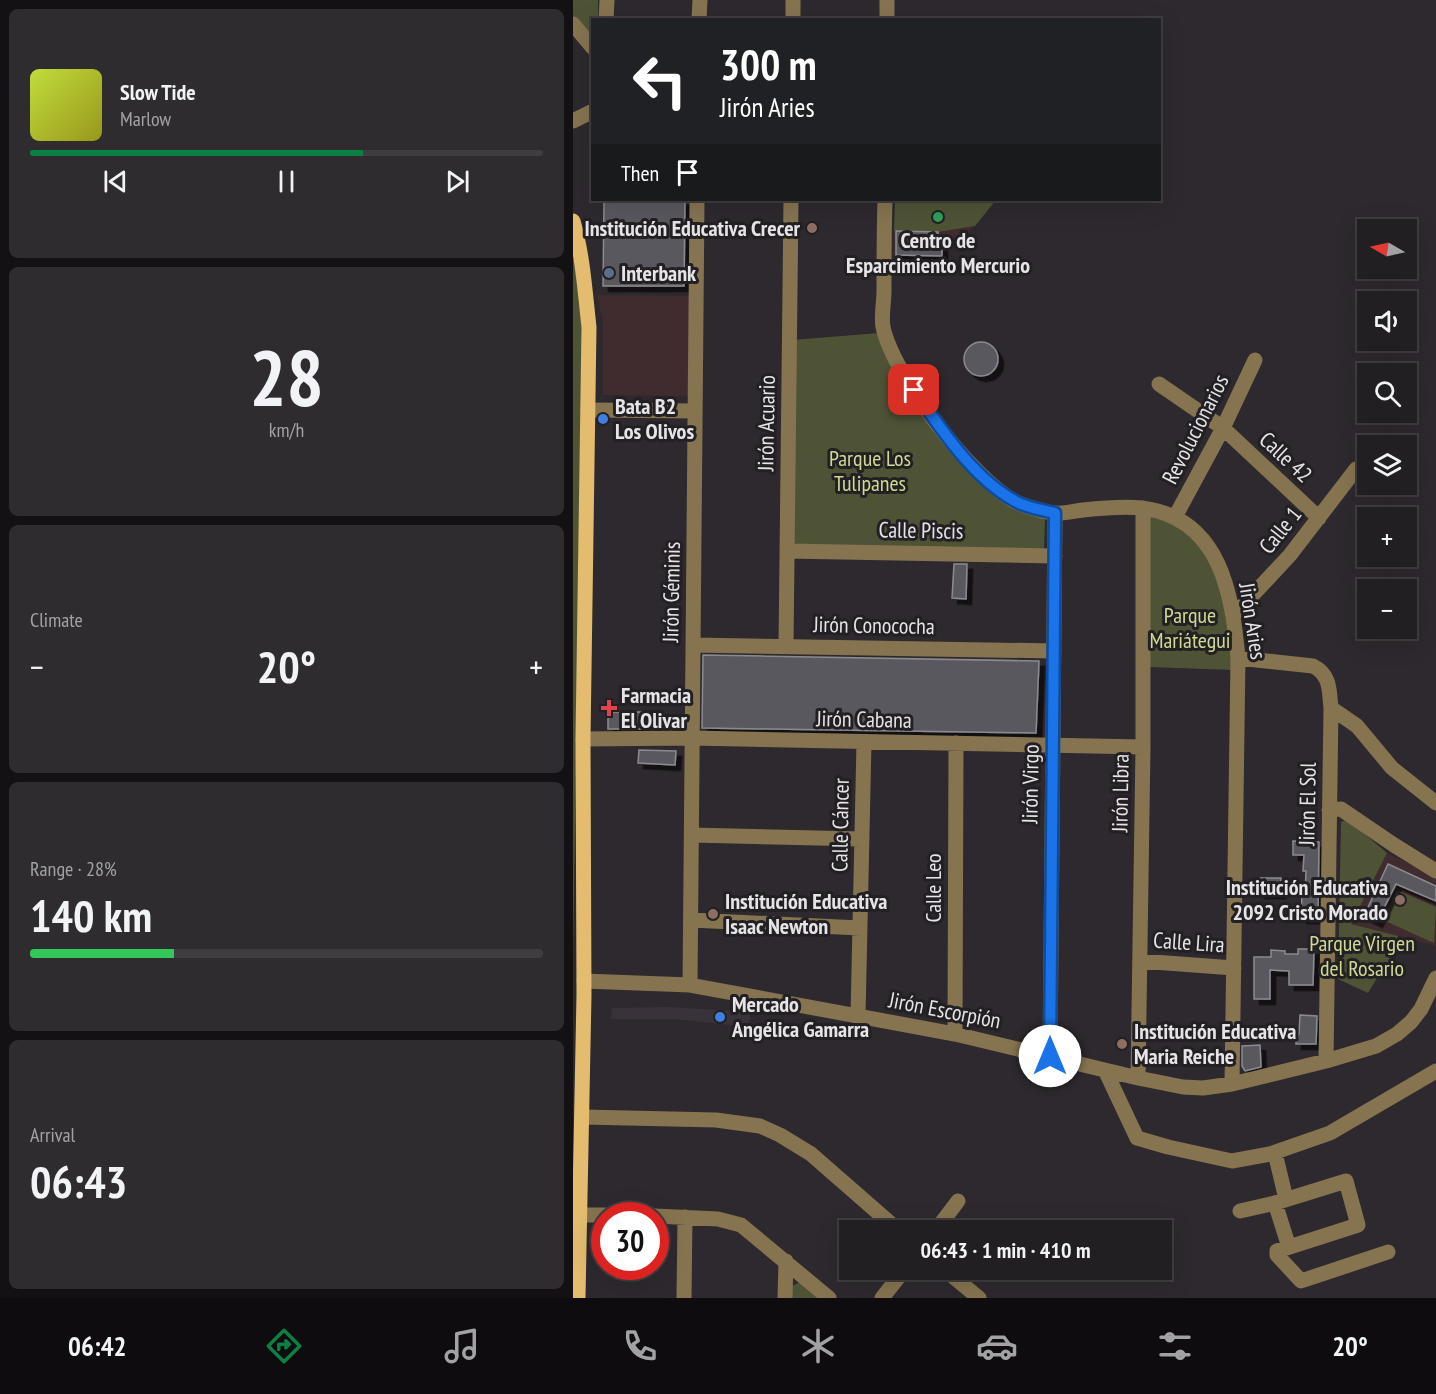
<!DOCTYPE html>
<meta charset="utf-8">
<style>
:root{--surface:#221f22;--page:#2e2c2f;--text:#f1f3f6;--muted:#a2a2a5;--line:#3f3d40;--accent:#0b8043}
body{margin:0;font-family:"PT Sans Narrow",sans-serif;background:var(--page);color:var(--text);height:100vh;display:flex;flex-direction:column;font-size:22px;white-space:nowrap}
*{box-sizing:border-box;margin:0}
p{font-size:20px;color:var(--muted)}
.icon{flex:none;width:33px;height:33px;fill:none;stroke:currentColor;stroke-width:2;stroke-linecap:round;stroke-linejoin:round}
.map{position:relative;flex:1;overflow:hidden}
.details{display:flex;flex-direction:column;gap:9px;padding:9px;background:#131113;width:573px}
.details>*{flex:none}
.banner{position:absolute;left:18px;top:18px;width:570px;height:183px;border-radius:0px;box-shadow:0 6px 24px #0002,0 0 0 2px var(--line);background:#202124;color:#fff;overflow:hidden}
.needle{width:39px;rotate:279deg}
.controls{position:absolute;left:784px;top:219px;display:grid;gap:12px}
.controls a{display:grid;place-items:center;width:60px;height:60px;border-radius:0px;background:var(--surface);box-shadow:0 6px 24px #0002,0 0 0 2px var(--line);font-size:30px}
.speed{position:absolute;left:18px;top:1202px;display:flex;gap:12px;font-size:30px;font-weight:700;text-align:center}
.speed>*{display:grid;place-content:center;width:78px;height:78px;border-radius:50%;background:var(--surface);box-shadow:0 6px 24px #0002,0 0 0 2px var(--line);line-height:1}
.speed .limit{border:9px solid #d22;background:#fff;color:#111}
.pin{position:absolute;display:grid;place-items:center;width:51px;height:51px;color:#fff;margin:-26px;border-radius:12px;box-shadow:0 3px 9px #0006}
.me{position:absolute;width:66px;margin:-33px;rotate:0deg;stroke-linejoin:round;filter:drop-shadow(0 0 4px #0008)}
.turn{display:flex;align-items:center;gap:21px;height:126px;padding:0 30px;font-size:27px}
.turn .icon{width:78px;height:78px;stroke-width:2.5}
.turn b{display:block;font-size:42px;line-height:51px}
.then{display:flex;align-items:center;height:57px;padding:0 30px;background:#0003;gap:12px;font-size:22px}
.big{font-size:45px;font-weight:800;line-height:1.1}
.details .tile{flex:1;display:flex;flex-direction:column;justify-content:center;gap:9px;min-width:0;padding:0 21px;border-radius:9px;background:var(--page)}
.details .dial{align-items:center;gap:0}
.dial b{font-size:78px;line-height:1}
.song{display:flex;align-items:center;gap:18px}
.cover{width:72px;height:72px;border-radius:9px;background:linear-gradient(135deg,hsl(70 70% 55%),hsl(60 70% 35%))}
.played{height:6px;border-radius:3px;background:linear-gradient(90deg,var(--accent) 65%,var(--line) 65%)}
.keys{display:flex;justify-content:space-around;direction:ltr}
.heat{display:flex;justify-content:space-between;align-items:center;font-size:33px;direction:ltr}
.charge{height:9px;border-radius:4px;background:linear-gradient(90deg,#34c759 28%,var(--line) 0)}
.trip{position:absolute;left:266px;top:1220px;width:333px;height:60px;border-radius:0px;background:var(--surface);box-shadow:0 6px 24px #0002,0 0 0 2px var(--line);font-weight:800;line-height:60px;text-align:center}
.dock{display:flex;height:96px;justify-content:space-around;align-items:center;background:#0e0c0e;color:var(--muted)}
.dock .icon{width:42px;height:42px}
.dock .active{color:var(--accent)}
.dock b{font-size:27px;color:var(--text)}
main{display:flex;flex:1;min-height:0}
.map>svg:first-child{display:block}
.built{fill:#39323b}
.education{fill:#402c2f}
.green{fill:#4f5336}
.building{fill:#5a585e;stroke:#8b8a90;stroke-width:1.5;filter:url(#shadow)}
.lines{fill:none;stroke-linecap:round;stroke-linejoin:round}
.minor{stroke:#867450;stroke-width:15}
.major{stroke:#e3bc70;stroke-width:15}
.route-casing{stroke:#114b97;stroke-width:15}
.route{stroke:#1a73e8;stroke-width:10}
.leisure-dot{fill:#2e9e5b;stroke:#232024;stroke-width:2}
.education-dot{fill:#8d6e63;stroke:#232024;stroke-width:2}
.service-dot{fill:#5c6f8a;stroke:#232024;stroke-width:2}
.shop-dot{fill:#3f7fe0;stroke:#232024;stroke-width:2}
.health-dot{fill:#e0444e;stroke:#232024;stroke-width:2}
.labels{text-anchor:middle;dominant-baseline:central;stroke-width:6;stroke-linejoin:round;paint-order:stroke}
.poi-label{font-size:22px;font-weight:bold;fill:#e6e4e7;stroke:#232024;text-anchor:start}
.street-label{font-size:22px;fill:#e6e4e7;stroke:#232024}
.park-label{font-size:22px;fill:#cfdb93;stroke:#232024}
</style>
<main>
<section class="details">
<div class="tile">
<div class="song"><i class="cover"></i><div><b>Slow Tide</b><p>Marlow</p></div></div>
<div class="played"></div>
<div class="keys"><svg class="icon" aria-label="previous" viewBox="0 0 24 24"><path d="M18 5L8 12l10 7zM5 5v14"/></svg><svg class="icon" aria-label="pause" viewBox="0 0 24 24"><path d="M8 5v14M16 5v14"/></svg><svg class="icon" aria-label="next" viewBox="0 0 24 24"><path d="M6 5l10 7-10 7zM19 5v14"/></svg></div>
</div>
<div class="tile dial"><b>28</b><p>km/h</p></div>
<div class="tile"><p>Climate</p>
<div class="heat"><a>−</a><b class="big">20°</b><a>+</a></div>
</div>
<div class="tile"><p>Range · 28%</p><b class="big">140 km</b><div class="charge"></div></div>
<div class="tile"><p>Arrival</p><b class="big">06:43</b></div>
</section>
<div class="map">
<svg width="863" height="1298" viewBox="0 0 863 1298">
<defs>
<filter id="shadow"><feDropShadow dx="5.5" dy="5.5" stdDeviation="0" flood-color="#0009"/></filter>
</defs>
<rect width="100%" height="100%" fill="#2d292e"/>
<path class="built" d="M96,1007L178,1012L175,1027L102,1019H38L39,1008Z"/>
<path class="education" d="M402,226L369,256L321,255V231L365,232Z
M24,295L118,296L117,396L30,395V322Z
M814,853L863,876V946L778,924Z"/>
<path class="green" d="M0,0H25V19L20,20L19,41L0,17Z
M322,200H423L402,226L365,232L321,231Z
M0,257L5,278L10,332L0,956Z
M306,333L399,468L472,519L471,551L221,547L219,340Z
M576,515L589,516L626,543L648,584L660,670L576,667Z
M774,819L814,853L778,924L825,936L817,964L813,963L795,993L765,979L768,822Z
M824,890L863,907L861,943L810,920Z
M227,1282L246,1298H217V1287Z"/>
<path class="building" d="M31,200H112L111,286H30Z
M323,231L365,232V243H369V256L323,255Z
M391 359a17 17 0 1 1 34 0a17 17 0 1 1-34 0Z
M381,564H394L393,599L379,598Z
M130,655L466,661L463,733L129,728Z
M35,712H72V729H35Z
M66,750L103,751L102,765L65,763Z
M720,841L746,842L745,918H728L729,895H732L733,871H730L731,855H720Z
M815,864L863,886V901L823,884L804,922L791,916Z
M687,878H708L707,893H686Z
M725,949H741L740,985H716V971L697,970V999H681V957H698V950L712,951V954H725Z
M727,1015L744,1016L743,1044H723V1034H726Z
M687,1045L688,1067L672,1071L669,1066V1046Z"/>
<g class="lines">
<path class="minor" d="M33,20L34,0
M126,20L127,0
M220,20V0
M314,20V0
M0,24L20,48
M0,121L20,111
M312,200C311,230 311,260 311,291C311,302 308,316 310,327C320,375 400,480 443,502C451,506 474,513 483,513C491,514 501,511 510,510C529,508 550,506 569,508C648,518 659,594 665,658L659,1084
M586,384L650,428L746,518
M15,410L122,411
M602,517L650,428L682,360
M214,551L482,556
M661,615L717,555L783,469
M120,645L481,651
M213,646L218,200
M665,658L740,666C758,675 756,691 758,708L753,1061
M758,708L784,726L819,768L863,803
M10,739L119,738L570,747
M756,810L768,809L821,845L863,871
M119,835L289,839
M118,920L287,928
M567,961L661,968
M11,981L117,985L382,1034L565,1078L610,1087L630,1088L659,1084L753,1061L803,1046L824,1034L838,1022L848,1009L863,978
M117,985L124,200
M285,1016L291,742
M382,1034L383,743
M477,1056L482,513
M532,1070L564,1138L595,1147L659,1161L697,1154L757,1133L863,1071
M565,1078L570,747V508
M10,1117L143,1120L187,1126L207,1135L238,1154L325,1230
M702,1153L713,1199
M702,1203L716,1247
M667,1211L702,1203L773,1181L785,1225L704,1251V1255L728,1281L815,1252
M6,1215H32
M82,1216L145,1219L168,1225L256,1298
M363,1230L385,1201
M371,1269L406,1298
M111,1298L112,1217
M212,1298L213,1261
M309,1298L332,1269"/>
<path class="major" d="M0,221C10,256 12,292 16,327L10,739L11,995L5,1298"/>
</g>
<g class="lines">
<g class="route-casing">
<path id="route" d="M341,390C368,429 400,478 442,501C454,508 470,510 482,513L477,1056"/>
</g>
<use href="#route" class="route"/>
</g>
<circle class="leisure-dot" cx="365" cy="217" r="6"/>
<g class="education-dot">
<circle cx="239" cy="228" r="6"/>
<circle cx="827" cy="900" r="6"/>
<circle cx="140" cy="914" r="6"/>
<circle cx="549" cy="1044" r="6"/>
</g>
<circle class="service-dot" cx="36" cy="273" r="6"/>
<g class="shop-dot">
<circle cx="30" cy="419" r="6"/>
<circle cx="147" cy="1017" r="6"/>
</g>
<path class="health-dot" d="M33 699h6v6h6v6h-6v6h-6v-6h-6v-6h6z"/>
<g class="labels">
<g class="poi-label">
<text x="227" y="228" text-anchor="end">Institución Educativa Crecer</text>
<text x="365" y="240" text-anchor="middle">Centro de<tspan x="365" dy="25">Esparcimiento Mercurio</tspan></text>
<text x="48" y="273">Interbank</text>
<text x="42" y="406">Bata B2<tspan x="42" dy="25">Los Olivos</tspan></text>
<text x="48" y="695">Farmacia<tspan x="48" dy="25">El Olivar</tspan></text>
<text x="815" y="887" text-anchor="end">Institución Educativa<tspan x="815" dy="25">2092 Cristo Morado</tspan></text>
<text x="152" y="901">Institución Educativa<tspan x="152" dy="25">Isaac Newton</tspan></text>
<text x="159" y="1004">Mercado<tspan x="159" dy="25">Angélica Gamarra</tspan></text>
<text x="561" y="1031">Institución Educativa<tspan x="561" dy="25">Maria Reiche</tspan></text>
</g>
<g class="street-label">
<text transform="translate(193 423) rotate(-89)">Jirón Acuario</text>
<text transform="translate(622 429) rotate(-63)">Revolucionarios</text>
<text transform="translate(713 457) rotate(43)">Calle 42</text>
<text transform="translate(348 530) rotate(1)">Calle Piscis</text>
<text transform="translate(707 530) rotate(-51)">Calle 1</text>
<text transform="translate(98 592) rotate(-89)">Jirón Géminis</text>
<text transform="translate(680 621) rotate(81)">Jirón Aries</text>
<text transform="translate(301 625) rotate(1)">Jirón Conococha</text>
<text transform="translate(291 719) rotate(1)">Jirón Cabana</text>
<text transform="translate(457 784) rotate(-89)">Jirón Virgo</text>
<text transform="translate(547 793) rotate(-89)">Jirón Libra</text>
<text transform="translate(734 804) rotate(-89)">Jirón El Sol</text>
<text transform="translate(267 825) rotate(-89)">Calle Cáncer</text>
<text transform="translate(360 888) rotate(-90)">Calle Leo</text>
<text transform="translate(616 942) rotate(4)">Calle Lira</text>
<text transform="translate(372 1010) rotate(11)">Jirón Escorpión</text>
</g>
<g class="park-label">
<text x="297" y="458">Parque Los<tspan x="297" dy="25">Tulipanes</tspan></text>
<text x="617" y="615">Parque<tspan x="617" dy="25">Mariátegui</tspan></text>
<text x="789" y="943">Parque Virgen<tspan x="789" dy="25">del Rosario</tspan></text>
</g>
</g>
</svg>
<div class="controls">
<a><svg class="needle" viewBox="-14 -14 28 28"><path d="M0-13l5 13h-10z" fill="#e53935"/><path d="M0 13l5-13h-10z" fill="#a2a2a5"/></svg></a>
<a><svg class="icon" aria-label="sound" viewBox="0 0 24 24"><path d="M4 9h4l5-4v14l-5-4H4zM17 9q2 3 0 6"/></svg></a>
<a><svg class="icon" aria-label="search" viewBox="0 0 24 24"><circle cx="10" cy="10" r="6"/><path d="M15 15l6 6"/></svg></a>
<a><svg class="icon" aria-label="layers" viewBox="0 0 24 24"><path d="M12 4l9 5-9 5-9-5zM3 14l9 5 9-5"/></svg></a>
<a>+</a>
<a>−</a>
</div>
<div class="speed"><div class="limit">30</div></div>
<div class="pin" style="left:341px;top:390px;background:#d93025"><svg class="icon" aria-label="arrive" viewBox="0 0 24 24"><path d="M6 21V4h12l-3 4 3 4H6"/></svg></div>
<svg class="me" style="left:477px;top:1056px" viewBox="-20 -20 40 40"><circle r="19" fill="#fff"/><path d="M0-13L10 11 0 6-10 11z" fill="#1a73e8"/></svg>
<div class="trip">06:43 · 1 min · 410 m</div>
<div class="banner">
<div class="turn"><svg class="icon" aria-label="left" viewBox="0 0 24 24"><path d="M17 20v-9H6M10 6l-5 5 5 5"/></svg><div><b>300 m</b>Jirón Aries</div></div>
<div class="then">Then<svg class="icon" aria-label="arrive" viewBox="0 0 24 24"><path d="M6 21V4h12l-3 4 3 4H6"/></svg></div>
</div>
</div>
</main>
<nav class="dock">
<b>06:42</b>
<svg class="icon active" aria-label="directions" viewBox="0 0 24 24"><path d="M12 3l9 9-9 9-9-9zM9 14v-3h6M13 9l2 2-2 2"/></svg>
<svg class="icon" aria-label="music" viewBox="0 0 24 24"><path d="M9 18V5l10-2v13"/><circle cx="6" cy="18" r="3"/><circle cx="16" cy="16" r="3"/></svg>
<svg class="icon" aria-label="phone" viewBox="0 0 24 24"><path d="M5 4h4l2 5-3 2q2 4 5 5l2-3 5 2v4C11 20 4 13 5 4z"/></svg>
<svg class="icon" aria-label="climate" viewBox="0 0 24 24"><path d="M12 3v18M4 7l16 10M4 17L20 7"/></svg>
<svg class="icon" aria-label="car" viewBox="0 0 24 24"><path d="M5 17H2v-5l4-1 3-4h7l3 4 3 1v5h-3M9 17h6M6 11h13"/><circle cx="7" cy="17" r="2"/><circle cx="17" cy="17" r="2"/></svg>
<svg class="icon" aria-label="filters" viewBox="0 0 24 24"><path d="M4 7h16M4 17h16"/><circle cx="9" cy="7" r="2"/><circle cx="15" cy="17" r="2"/></svg>
<b>20°</b>
</nav>
